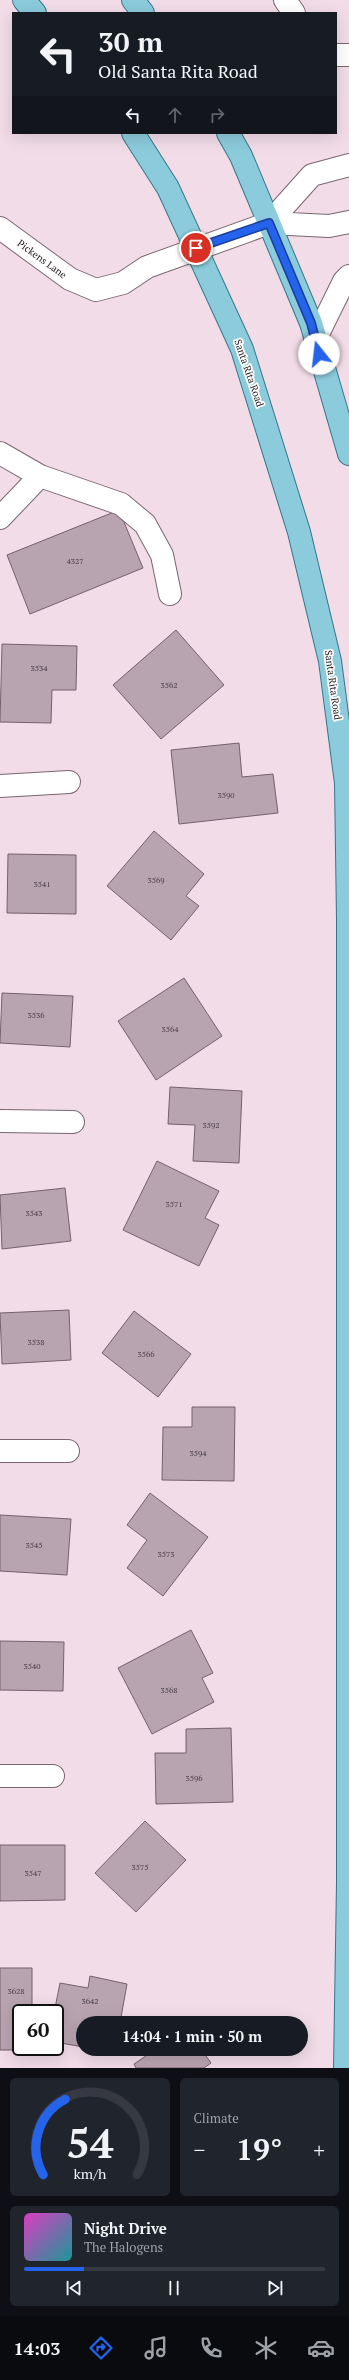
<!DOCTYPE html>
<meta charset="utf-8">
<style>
:root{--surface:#171b24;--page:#20242c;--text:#f1f3f6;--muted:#9ea1a6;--line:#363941;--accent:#2563eb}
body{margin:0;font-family:"PT Serif",serif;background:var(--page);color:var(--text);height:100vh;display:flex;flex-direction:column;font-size:15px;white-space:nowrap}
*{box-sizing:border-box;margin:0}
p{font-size:13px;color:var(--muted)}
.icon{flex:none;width:22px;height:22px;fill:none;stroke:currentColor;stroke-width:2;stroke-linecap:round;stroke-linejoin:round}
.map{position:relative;height:2068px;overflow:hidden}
.panel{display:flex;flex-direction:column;gap:10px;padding:10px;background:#0d0f14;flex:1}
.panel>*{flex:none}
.top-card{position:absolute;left:12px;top:12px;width:325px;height:122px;border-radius:0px;box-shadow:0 4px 16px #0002;background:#171b24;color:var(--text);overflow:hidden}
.speed{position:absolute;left:12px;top:2004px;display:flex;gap:8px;font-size:20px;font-weight:700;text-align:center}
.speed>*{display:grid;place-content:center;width:52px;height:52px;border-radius:50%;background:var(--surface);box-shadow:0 4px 16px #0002;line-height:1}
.speed .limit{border:2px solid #111;border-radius:6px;background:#fff;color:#111}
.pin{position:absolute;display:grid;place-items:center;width:34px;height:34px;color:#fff;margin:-17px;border:2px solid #fff;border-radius:50%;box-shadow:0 1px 4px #0007}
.me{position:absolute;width:44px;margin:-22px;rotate:344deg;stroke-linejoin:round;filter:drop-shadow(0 0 3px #0008)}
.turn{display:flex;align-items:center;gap:14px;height:84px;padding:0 20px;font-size:18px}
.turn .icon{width:52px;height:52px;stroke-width:2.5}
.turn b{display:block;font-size:28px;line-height:34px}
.lanes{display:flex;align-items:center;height:38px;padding:0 20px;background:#0003;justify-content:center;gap:20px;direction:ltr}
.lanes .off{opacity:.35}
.big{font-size:30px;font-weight:800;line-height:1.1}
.panel .tile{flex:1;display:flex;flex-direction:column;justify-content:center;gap:6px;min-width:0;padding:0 14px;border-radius:6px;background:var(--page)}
.panel .dial{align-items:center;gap:0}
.dial svg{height:104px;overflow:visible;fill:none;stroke:var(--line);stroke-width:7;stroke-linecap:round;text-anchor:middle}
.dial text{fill:var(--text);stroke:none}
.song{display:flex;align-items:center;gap:12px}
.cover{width:48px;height:48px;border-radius:6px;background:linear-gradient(135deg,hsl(310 70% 55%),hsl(180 70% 35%))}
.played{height:4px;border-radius:2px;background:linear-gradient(90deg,var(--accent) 20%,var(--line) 20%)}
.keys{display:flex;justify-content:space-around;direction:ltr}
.heat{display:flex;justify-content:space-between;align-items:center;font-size:22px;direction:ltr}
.panel .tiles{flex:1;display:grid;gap:10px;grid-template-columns:1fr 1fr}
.tile:last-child{grid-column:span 2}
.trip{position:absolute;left:76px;top:2016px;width:232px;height:40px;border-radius:20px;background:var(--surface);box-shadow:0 4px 16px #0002;font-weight:800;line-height:40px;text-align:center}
.tab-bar{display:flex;height:64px;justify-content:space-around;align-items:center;background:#090b0e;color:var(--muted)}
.tab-bar .icon{width:28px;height:28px}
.tab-bar .current{color:var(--accent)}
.tab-bar b{font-size:18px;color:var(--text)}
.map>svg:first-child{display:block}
.building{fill:#b8a4b0;stroke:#74616c}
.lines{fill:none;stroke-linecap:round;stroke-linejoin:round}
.minor-casing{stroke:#796671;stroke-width:24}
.major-casing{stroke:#347789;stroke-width:24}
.minor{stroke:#fff;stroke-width:22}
.major{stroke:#8bcbdb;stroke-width:22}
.route-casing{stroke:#184099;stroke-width:10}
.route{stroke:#2563eb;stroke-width:7}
.labels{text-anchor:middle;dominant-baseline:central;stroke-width:3.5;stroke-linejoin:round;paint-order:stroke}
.number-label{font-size:8px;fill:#463c42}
.street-label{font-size:10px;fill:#20191d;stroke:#fff}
</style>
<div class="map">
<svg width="349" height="2068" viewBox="0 0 349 2068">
<rect width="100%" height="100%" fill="#f1dce8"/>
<path class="building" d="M119,510L143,568L30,614L7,555Z
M176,630L224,685L161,739L113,685Z
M2,644L77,646L76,690H52L51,723L0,722Z
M239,743L242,777L273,774L278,813L179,824L171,750Z
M154,831L204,874L186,896L199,906L171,940L107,886Z
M8,854L76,855V914L7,913Z
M184,978L222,1036L156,1080L118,1021Z
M2,993L73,996L70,1047L0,1043Z
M170,1087L242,1091L239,1163L193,1161L195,1125L168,1124Z
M157,1161L219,1191L205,1218L219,1225L199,1266L123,1230Z
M65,1188L71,1241L2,1249L0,1195Z
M69,1310L71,1360L2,1364L0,1313Z
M134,1311L191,1354L158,1397L102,1353Z
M192,1407H235L234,1481L162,1480L163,1427H192Z
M150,1493L208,1537L163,1596L127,1568L147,1540L127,1525Z
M0,1515L71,1519L67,1575L0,1571Z
M191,1630L213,1673L202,1678L214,1702L152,1734L118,1668Z
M0,1641L64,1642L63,1691L0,1690Z
M231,1728L233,1802L156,1804L155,1753H186V1729Z
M145,1821L186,1860L136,1912L95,1873Z
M0,1845H65V1900L0,1901Z
M0,1968H32V2013H21V2047H31V2050H0Z
M90,1976L127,1984L120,2023H83V2047L55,2042L54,2013L60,1983L88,1988Z
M91,2049H114L113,2053Z
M156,2049H201L211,2063L204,2068H136L134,2064Z"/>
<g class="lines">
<g class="minor-casing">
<path id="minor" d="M285,0L294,13
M336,55H349
M269,223L312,175L349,165
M0,228L70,279L96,290L123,283L147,267L269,223L329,226L349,222
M315,340L344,281L349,276
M0,453L40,476L121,504L145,524L162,555L170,594
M0,518L40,476
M0,786L69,782
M0,1121L73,1122
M0,1451H68
M0,1776H53"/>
</g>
<g class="major-casing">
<path id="major" d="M24,0L35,13
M133,0L143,13
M133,133L168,188L242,349L299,532L330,661L346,783L348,919V1883L345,2068
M228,133L241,156L311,323L349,454"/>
</g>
<use href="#minor" class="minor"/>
<use href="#major" class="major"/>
</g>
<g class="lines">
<g class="route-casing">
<path id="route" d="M196,248L269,223L311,323L319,354"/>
</g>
<use href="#route" class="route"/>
</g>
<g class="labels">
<g class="number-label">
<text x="75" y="561">4327</text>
<text x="39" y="668">3534</text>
<text x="169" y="685">3562</text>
<text x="226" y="795">3590</text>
<text x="156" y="880">3569</text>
<text x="42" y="884">3541</text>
<text x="36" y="1015">3536</text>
<text x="170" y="1029">3564</text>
<text x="211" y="1125">3592</text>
<text x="174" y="1204">3571</text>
<text x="34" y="1213">3543</text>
<text x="36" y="1342">3538</text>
<text x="146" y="1354">3566</text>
<text x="198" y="1453">3594</text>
<text x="34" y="1545">3545</text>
<text x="166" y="1554">3573</text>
<text x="32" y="1666">3540</text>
<text x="169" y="1690">3568</text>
<text x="194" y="1778">3596</text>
<text x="140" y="1867">3575</text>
<text x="33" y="1873">3547</text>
<text x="16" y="1991">3628</text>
<text x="90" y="2001">3642</text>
</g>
<g class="street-label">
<text transform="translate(42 259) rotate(36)">Pickens Lane</text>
<text transform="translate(249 373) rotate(71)">Santa Rita Road</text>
<text transform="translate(333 685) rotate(82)">Santa Rita Road</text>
</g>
</g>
</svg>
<div class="speed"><div class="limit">60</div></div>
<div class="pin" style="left:196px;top:248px;background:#d93025"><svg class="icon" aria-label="arrive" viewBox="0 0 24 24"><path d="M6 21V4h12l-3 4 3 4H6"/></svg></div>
<svg class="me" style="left:319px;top:354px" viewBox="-20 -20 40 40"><circle r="19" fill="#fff"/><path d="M0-13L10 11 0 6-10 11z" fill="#2563eb"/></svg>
<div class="trip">14:04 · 1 min · 50 m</div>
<div class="top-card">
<div class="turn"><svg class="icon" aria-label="left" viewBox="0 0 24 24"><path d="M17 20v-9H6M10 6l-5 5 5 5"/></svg><div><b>30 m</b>Old Santa Rita Road</div></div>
<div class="lanes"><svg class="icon" aria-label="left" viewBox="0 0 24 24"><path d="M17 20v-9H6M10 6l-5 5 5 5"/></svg><svg class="icon off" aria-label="ahead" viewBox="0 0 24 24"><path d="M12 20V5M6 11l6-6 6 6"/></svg><svg class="icon off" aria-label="right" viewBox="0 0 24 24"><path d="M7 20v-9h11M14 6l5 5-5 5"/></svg></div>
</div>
</div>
<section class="panel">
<div class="tiles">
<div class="tile dial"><svg viewBox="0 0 100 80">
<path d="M14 69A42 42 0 1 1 86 69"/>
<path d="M14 69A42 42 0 0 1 31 11" stroke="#2563eb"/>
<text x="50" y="56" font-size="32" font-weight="700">54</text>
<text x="50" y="72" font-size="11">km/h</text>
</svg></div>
<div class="tile"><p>Climate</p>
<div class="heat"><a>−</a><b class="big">19°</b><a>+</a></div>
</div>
<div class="tile">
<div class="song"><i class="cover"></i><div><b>Night Drive</b><p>The Halogens</p></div></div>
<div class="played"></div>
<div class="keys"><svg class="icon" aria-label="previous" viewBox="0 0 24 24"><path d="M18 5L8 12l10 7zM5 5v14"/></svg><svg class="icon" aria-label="pause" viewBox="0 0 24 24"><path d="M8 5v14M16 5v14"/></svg><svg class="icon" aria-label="next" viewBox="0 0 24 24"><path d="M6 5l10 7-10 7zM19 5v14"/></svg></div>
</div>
</div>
</section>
<nav class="tab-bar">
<b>14:03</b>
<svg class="icon current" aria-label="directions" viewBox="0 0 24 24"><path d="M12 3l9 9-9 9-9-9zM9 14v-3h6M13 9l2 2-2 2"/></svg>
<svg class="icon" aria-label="music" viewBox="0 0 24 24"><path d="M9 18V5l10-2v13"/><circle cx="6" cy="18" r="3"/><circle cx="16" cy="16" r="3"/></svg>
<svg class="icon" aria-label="phone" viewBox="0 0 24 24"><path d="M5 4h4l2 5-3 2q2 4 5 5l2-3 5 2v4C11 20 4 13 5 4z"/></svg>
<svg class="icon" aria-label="climate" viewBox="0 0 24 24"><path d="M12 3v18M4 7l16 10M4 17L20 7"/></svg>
<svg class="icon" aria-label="car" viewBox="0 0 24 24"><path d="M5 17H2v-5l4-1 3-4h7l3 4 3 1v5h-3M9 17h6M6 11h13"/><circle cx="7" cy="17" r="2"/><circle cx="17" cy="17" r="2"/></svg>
</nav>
